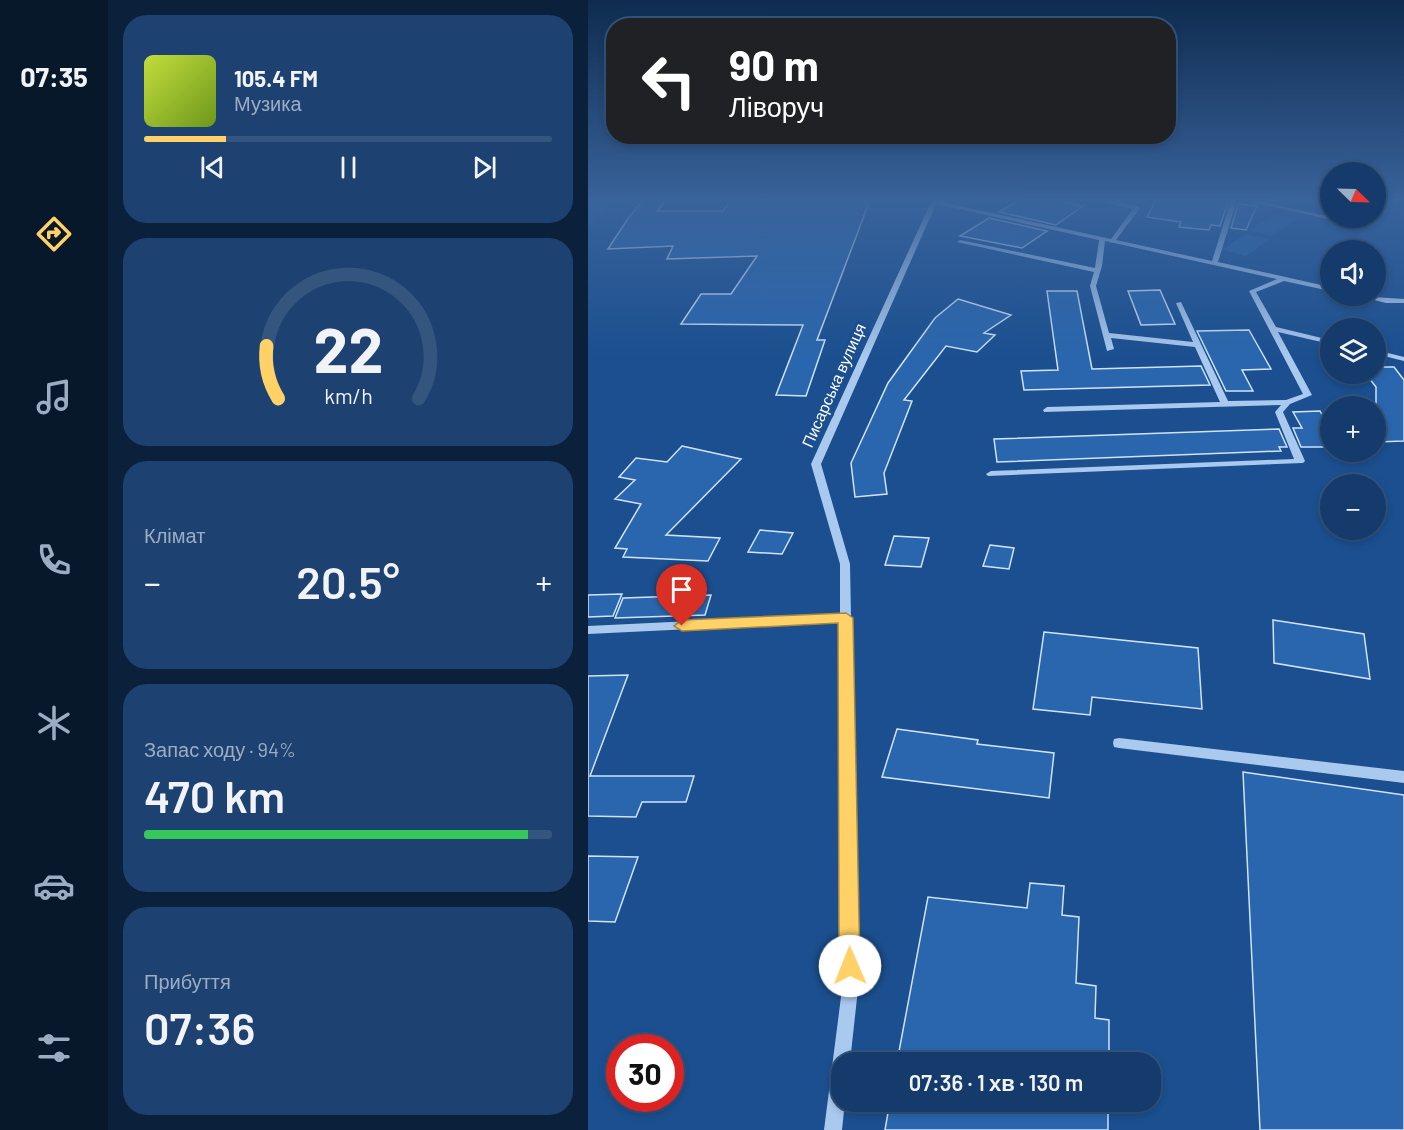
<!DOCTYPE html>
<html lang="uk">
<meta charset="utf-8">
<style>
:root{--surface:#143b6b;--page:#1d4271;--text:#f1f3f6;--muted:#9dadc1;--line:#33557e;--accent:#ffd166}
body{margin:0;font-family:Barlow,sans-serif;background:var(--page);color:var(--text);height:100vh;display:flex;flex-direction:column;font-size:22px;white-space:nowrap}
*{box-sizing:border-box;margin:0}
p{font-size:20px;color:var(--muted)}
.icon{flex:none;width:33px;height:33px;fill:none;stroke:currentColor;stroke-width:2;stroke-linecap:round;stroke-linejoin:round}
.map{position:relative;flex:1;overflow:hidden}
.drawer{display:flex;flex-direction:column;gap:15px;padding:15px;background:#0b203b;width:480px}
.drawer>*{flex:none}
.banner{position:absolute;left:18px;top:18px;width:570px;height:126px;border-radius:24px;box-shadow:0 3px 9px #0003,0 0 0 2px var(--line);background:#202124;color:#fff;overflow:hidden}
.needle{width:39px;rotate:113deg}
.controls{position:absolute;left:732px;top:162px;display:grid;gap:12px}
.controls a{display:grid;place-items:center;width:66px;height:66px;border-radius:50%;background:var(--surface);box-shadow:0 3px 9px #0003,0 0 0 2px var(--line);font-size:30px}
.speed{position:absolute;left:18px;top:1034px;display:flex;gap:12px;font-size:30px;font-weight:700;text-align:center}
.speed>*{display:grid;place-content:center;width:78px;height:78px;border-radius:50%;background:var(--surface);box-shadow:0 3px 9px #0003,0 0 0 2px var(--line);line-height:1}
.speed .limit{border:9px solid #d22;background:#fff;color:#111}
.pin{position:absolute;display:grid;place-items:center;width:51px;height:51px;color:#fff;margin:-62px -26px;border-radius:50% 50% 50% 0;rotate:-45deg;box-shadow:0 0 6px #0007}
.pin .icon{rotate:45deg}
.me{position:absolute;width:66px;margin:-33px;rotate:359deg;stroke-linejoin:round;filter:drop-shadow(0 0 4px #0008)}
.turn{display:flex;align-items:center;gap:21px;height:126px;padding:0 24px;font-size:27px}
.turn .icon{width:78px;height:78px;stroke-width:2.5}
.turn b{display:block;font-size:42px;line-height:51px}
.big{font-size:45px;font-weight:600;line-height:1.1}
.drawer .tile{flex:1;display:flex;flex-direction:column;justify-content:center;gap:9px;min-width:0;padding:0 21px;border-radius:24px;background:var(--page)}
.drawer .dial{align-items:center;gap:0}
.dial svg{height:156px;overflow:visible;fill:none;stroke:var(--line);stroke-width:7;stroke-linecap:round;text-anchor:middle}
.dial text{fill:var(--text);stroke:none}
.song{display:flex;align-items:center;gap:18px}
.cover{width:72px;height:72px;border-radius:9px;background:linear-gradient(135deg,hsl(70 70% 55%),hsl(80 70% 35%))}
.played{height:6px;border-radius:3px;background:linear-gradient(90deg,var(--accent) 20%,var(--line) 20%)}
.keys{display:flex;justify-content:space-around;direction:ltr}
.heat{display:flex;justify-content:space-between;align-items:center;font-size:33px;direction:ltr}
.charge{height:9px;border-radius:4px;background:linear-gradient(90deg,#34c759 94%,var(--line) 0)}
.trip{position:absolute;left:243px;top:1052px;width:330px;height:60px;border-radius:24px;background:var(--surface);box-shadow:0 3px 9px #0003,0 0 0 2px var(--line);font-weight:600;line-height:60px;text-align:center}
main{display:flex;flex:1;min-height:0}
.tab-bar{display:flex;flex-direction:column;width:108px;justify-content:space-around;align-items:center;background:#08182b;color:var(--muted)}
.tab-bar .icon{width:42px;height:42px}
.tab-bar .active{color:var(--accent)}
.tab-bar b{font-size:27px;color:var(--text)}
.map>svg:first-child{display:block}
.green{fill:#2461a8}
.building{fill:#2a66ad;stroke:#cfe3fa;stroke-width:1.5}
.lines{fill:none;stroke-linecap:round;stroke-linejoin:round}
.minor{fill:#a9c9ee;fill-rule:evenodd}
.route{fill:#ffd166;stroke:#a68842;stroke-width:1.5}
.labels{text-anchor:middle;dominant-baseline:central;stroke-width:6;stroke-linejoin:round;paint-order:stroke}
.street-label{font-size:16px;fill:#fff;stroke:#1b4f8f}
</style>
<main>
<nav class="tab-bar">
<b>07:35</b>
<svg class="icon active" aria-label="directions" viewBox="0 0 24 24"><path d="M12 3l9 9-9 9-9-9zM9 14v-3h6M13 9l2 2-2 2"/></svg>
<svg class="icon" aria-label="music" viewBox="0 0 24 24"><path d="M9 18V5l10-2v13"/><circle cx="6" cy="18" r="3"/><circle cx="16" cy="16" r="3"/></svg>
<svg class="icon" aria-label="phone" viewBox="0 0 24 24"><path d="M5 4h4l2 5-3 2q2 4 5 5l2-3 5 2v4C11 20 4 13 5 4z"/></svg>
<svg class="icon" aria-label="climate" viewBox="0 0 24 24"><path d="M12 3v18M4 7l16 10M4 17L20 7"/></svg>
<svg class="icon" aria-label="car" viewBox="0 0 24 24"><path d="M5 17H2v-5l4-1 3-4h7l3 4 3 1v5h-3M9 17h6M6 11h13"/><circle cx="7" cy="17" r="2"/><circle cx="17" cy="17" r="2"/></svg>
<svg class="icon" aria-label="filters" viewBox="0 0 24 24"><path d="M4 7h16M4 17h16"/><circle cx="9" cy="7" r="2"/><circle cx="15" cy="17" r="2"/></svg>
</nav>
<section class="drawer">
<div class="tile">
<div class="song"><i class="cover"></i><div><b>105.4 FM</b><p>Музика</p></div></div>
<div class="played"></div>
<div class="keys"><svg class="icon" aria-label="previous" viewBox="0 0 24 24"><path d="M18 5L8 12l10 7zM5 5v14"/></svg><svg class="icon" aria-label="pause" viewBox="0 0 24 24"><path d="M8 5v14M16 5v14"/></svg><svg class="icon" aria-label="next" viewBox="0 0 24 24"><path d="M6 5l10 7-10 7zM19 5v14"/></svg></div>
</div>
<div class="tile dial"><svg viewBox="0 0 100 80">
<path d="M14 69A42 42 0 1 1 86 69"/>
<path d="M14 69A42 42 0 0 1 8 42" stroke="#ffd166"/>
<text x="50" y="56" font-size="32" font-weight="700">22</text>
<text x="50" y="72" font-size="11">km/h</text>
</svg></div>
<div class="tile"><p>Клімат</p>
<div class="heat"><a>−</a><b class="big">20.5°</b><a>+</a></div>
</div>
<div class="tile"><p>Запас ходу · 94%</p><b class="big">470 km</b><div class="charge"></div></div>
<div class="tile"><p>Прибуття</p><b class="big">07:36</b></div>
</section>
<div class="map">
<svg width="816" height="1130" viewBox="0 0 816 1130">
<rect width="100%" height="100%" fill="#1b4f8f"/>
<path class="green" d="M0,200H27L0,226Z
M687,214L708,219L683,236L662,230Z
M658,234L682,239L658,256L634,250Z"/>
<path class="building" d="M56,200H79L69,211H135L143,200H282L229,340H237L218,396L188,395L215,325L93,324L113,294H143L169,256L79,259L85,246L20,249L41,217Z
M432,200H466L495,206L468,225L411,212Z
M568,200H630L640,202L632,226L623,225L621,230L591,227L593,222L559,217Z
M650,204L669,206L658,230L643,228Z
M401,218L459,231L434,248L372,236Z
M572,290L587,324L553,325L540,291Z
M459,291H489L504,369L613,366L622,385L436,390L433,371L470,370Z
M370,299L423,315L396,333L407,335L389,352L358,346L316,400L324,401L296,473L299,494L267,497L263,463L300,383L347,318Z
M661,330L683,369L654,370L665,391H638L609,331Z
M788,367H806L816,380V441L788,442V387L778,374H788Z
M732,411L742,429V447H713L705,428H714L705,412Z
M691,429L699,447H691L693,451L409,462L406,439Z
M94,446L153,459L78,535L132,538L120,561L35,557L39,549L27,548L53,504L27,499L47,480L31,477L48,458L79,462Z
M172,530L205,533L194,554L160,552Z
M306,536L341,538L333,567L297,565Z
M402,545L426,548L421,569L395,566Z
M34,594L25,616L0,617V595Z
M123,595L117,615L27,618L35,598Z
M685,620L776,634L782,679L686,663Z
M456,632L610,648L614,709L504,697L502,715L445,709Z
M40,675L2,776H106L98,802H54L48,817L0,816V676Z
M309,729L390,740L389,744L466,753L461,798L294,777Z
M655,772L816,795V1130H672Z
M0,856L50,857L27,922L0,921Z
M442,883L476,886L474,915L491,917L488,983L508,986L507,1018L521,1020V1062H309L340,897L439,908Z
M302,1101H520V1130H297Z"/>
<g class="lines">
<path class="minor" d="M344,200L523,239L545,209L507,200H518L549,206L552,208L528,240L624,261L643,200H649L630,262L742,287V291L696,281L668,292L688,327L742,340V344L690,332L724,395L702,404L695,412L717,461L715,463L400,476L398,474L403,471L706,459L687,412L693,405L456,412L455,410L459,407L632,402L607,347L523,338L526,349L519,351L502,286L506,272L369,242L372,240L507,268L511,240L348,204L233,464L262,564L270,989L262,1062H254V1101H257L254,1130H236L254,989L252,622L0,634V626L252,614V564L223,464ZM517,241L689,279L661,291L715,394L698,400L640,401L593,302L588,303L605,342L521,333L508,286L514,266Z
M653,200H664L752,219L749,221Z
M770,296L816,299V303H798Z
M788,350L816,357V361L788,354Z
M531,738L816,771V783L531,748L526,747L525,743L526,739Z"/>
</g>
<linearGradient id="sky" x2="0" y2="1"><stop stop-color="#0f2b4f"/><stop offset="0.56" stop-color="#39639b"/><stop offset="1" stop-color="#39639b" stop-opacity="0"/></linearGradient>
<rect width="816" height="358" fill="url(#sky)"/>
<path class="route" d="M258,613L265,618L272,966L269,974L262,977L254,974L251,966L250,623L94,631L86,626L94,620Z"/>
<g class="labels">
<g class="street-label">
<text transform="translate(245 385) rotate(-66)">Писарська вулиця</text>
</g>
</g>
</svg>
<div class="controls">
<a><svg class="needle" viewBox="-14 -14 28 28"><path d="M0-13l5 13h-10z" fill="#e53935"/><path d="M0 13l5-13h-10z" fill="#9dadc1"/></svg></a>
<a><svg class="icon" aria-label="sound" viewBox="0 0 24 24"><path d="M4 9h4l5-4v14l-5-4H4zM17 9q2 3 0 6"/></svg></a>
<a><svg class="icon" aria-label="layers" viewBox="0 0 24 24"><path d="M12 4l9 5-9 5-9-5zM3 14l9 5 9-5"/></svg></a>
<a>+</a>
<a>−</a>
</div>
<div class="speed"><div class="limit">30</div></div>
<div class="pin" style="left:94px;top:626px;background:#d93025"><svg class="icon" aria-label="arrive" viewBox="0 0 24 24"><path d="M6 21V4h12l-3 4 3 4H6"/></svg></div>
<svg class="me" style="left:262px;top:966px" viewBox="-20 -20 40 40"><circle r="19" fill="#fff"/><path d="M0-13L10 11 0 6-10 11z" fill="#ffd166"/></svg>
<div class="trip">07:36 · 1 хв · 130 m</div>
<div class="banner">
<div class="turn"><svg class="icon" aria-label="left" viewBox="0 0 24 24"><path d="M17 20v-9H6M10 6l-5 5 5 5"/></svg><div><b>90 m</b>Ліворуч</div></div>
</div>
</div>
</main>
